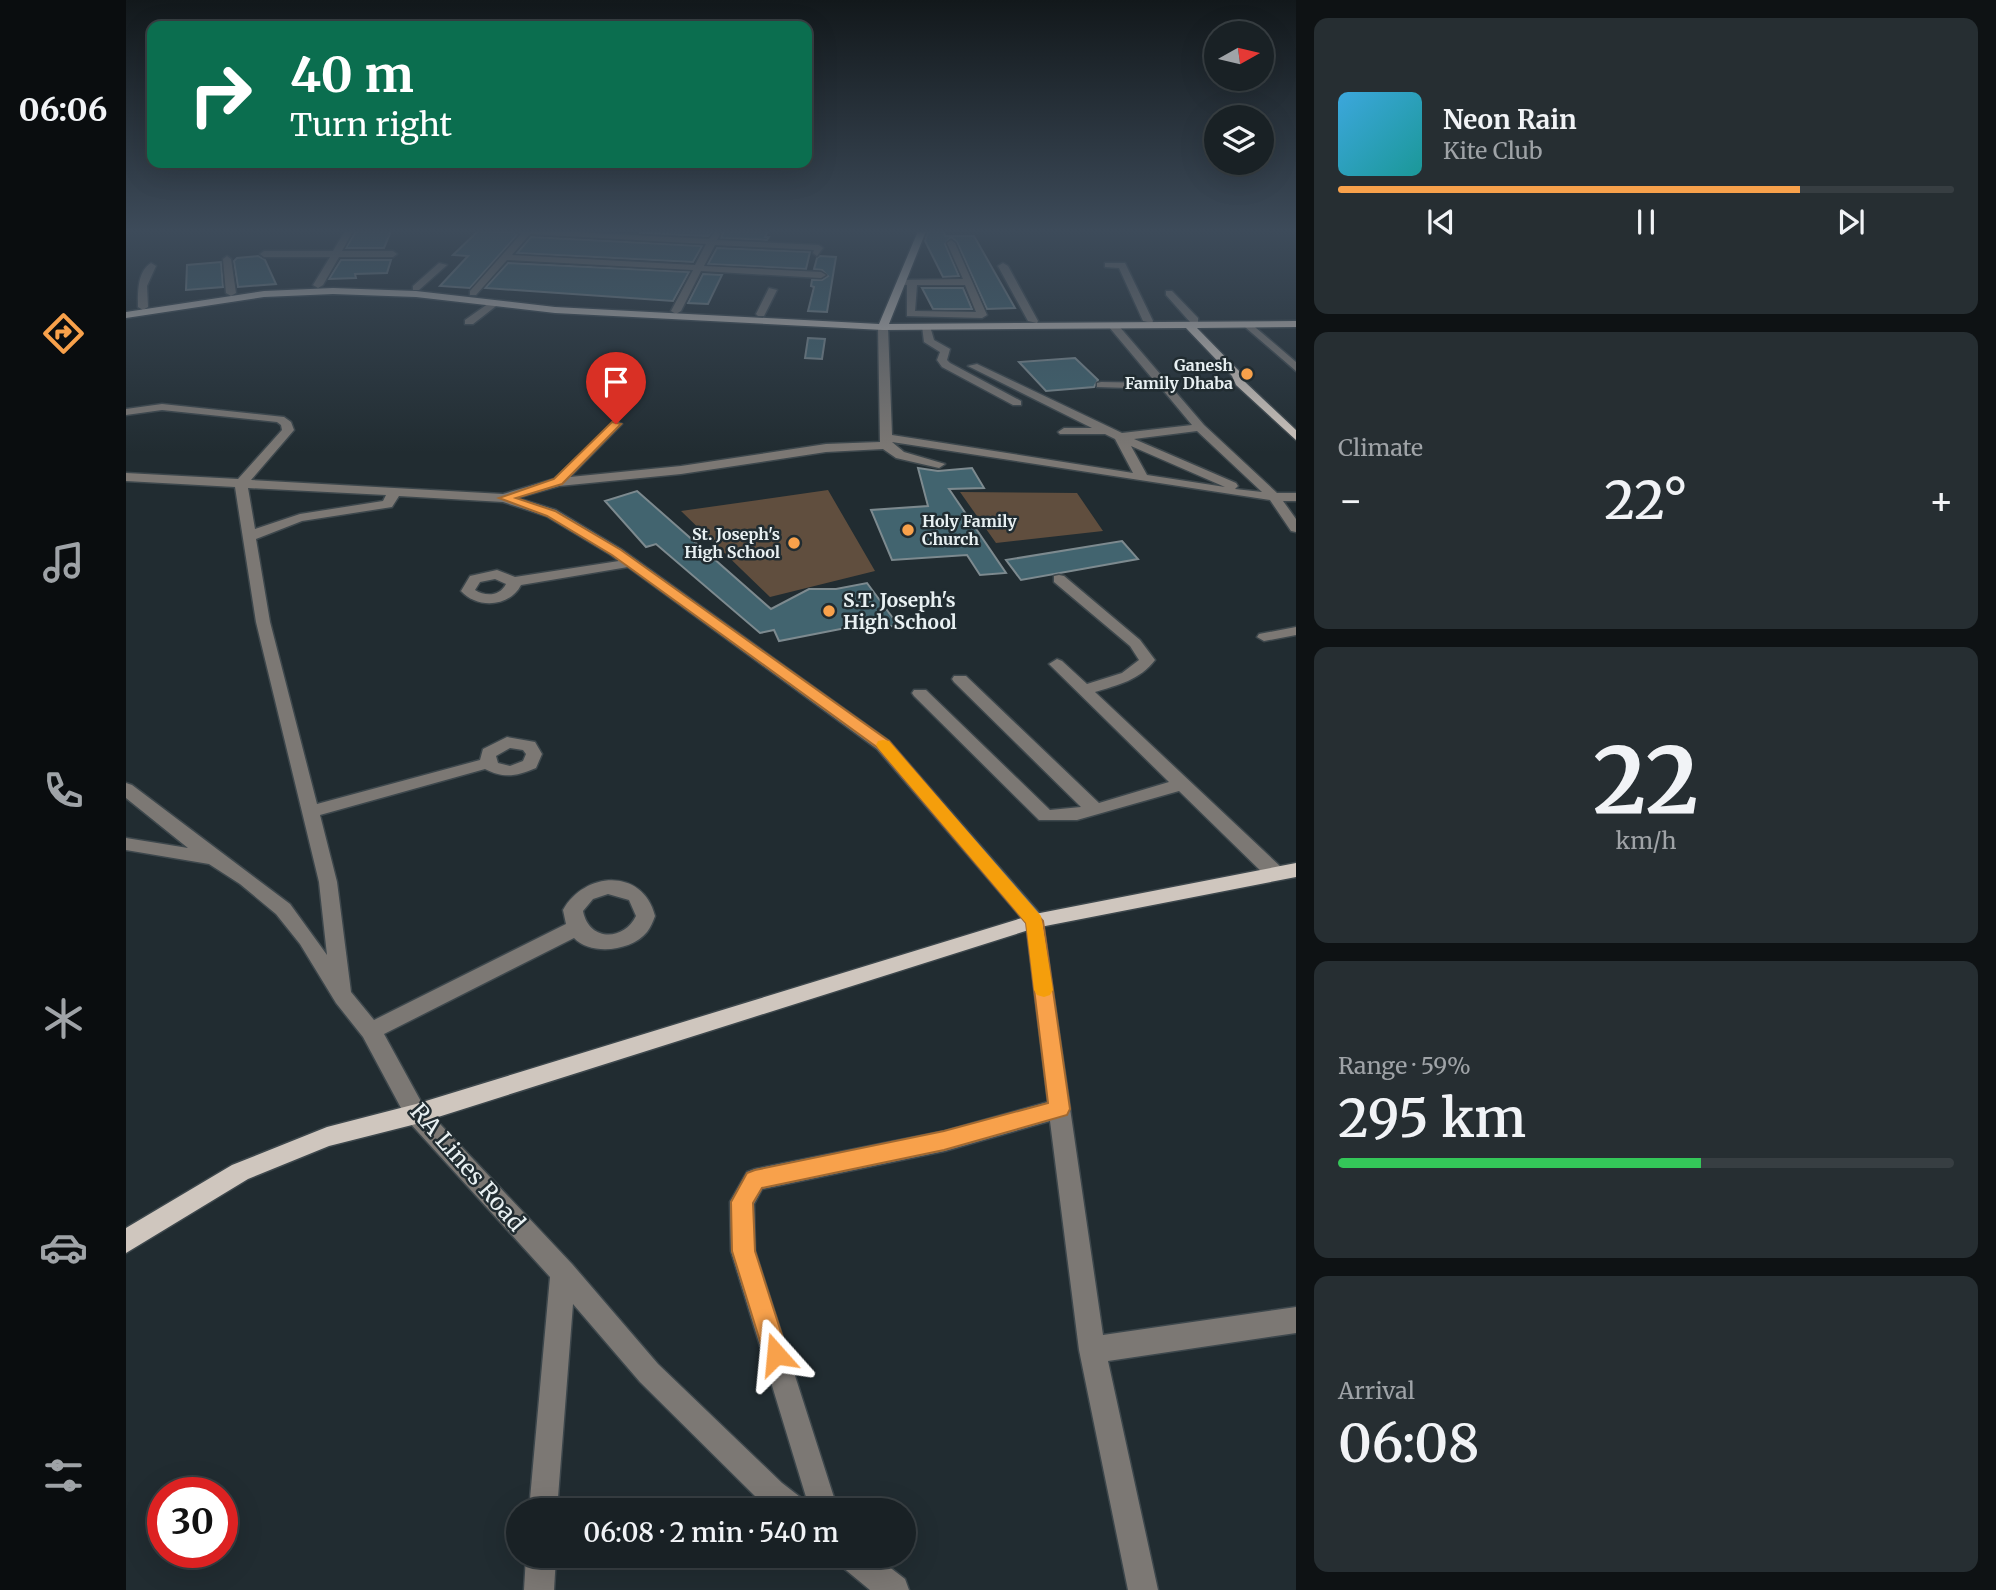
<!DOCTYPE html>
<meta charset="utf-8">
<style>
:root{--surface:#192125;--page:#262e32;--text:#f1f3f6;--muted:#9fa3a7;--line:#373e42;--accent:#f8a14b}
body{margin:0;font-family:Merriweather,serif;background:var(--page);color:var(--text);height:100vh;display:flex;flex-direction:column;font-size:26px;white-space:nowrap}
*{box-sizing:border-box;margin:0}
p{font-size:23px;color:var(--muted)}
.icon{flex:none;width:38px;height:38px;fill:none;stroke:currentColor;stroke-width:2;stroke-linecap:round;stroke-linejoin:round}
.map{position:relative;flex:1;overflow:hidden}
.sheet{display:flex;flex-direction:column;gap:18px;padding:18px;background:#0e1214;width:700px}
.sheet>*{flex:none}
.guide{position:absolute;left:21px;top:21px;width:665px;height:147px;border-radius:14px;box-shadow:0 7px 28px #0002,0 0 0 2px var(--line);background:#0b6e4f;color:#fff;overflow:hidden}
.needle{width:46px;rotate:82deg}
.tools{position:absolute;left:1078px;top:21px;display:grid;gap:14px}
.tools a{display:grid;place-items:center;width:70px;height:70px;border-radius:50%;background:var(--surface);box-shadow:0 7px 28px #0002,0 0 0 2px var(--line);font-size:35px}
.speed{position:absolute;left:21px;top:1477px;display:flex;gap:14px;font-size:35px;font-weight:700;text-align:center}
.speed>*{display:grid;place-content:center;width:91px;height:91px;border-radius:50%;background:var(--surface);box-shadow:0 7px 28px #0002,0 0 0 2px var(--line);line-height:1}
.speed .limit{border:10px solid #d22;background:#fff;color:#111}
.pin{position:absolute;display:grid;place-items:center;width:60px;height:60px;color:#fff;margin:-72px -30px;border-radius:50% 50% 50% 0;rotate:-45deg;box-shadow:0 0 7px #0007}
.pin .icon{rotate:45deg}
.me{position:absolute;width:77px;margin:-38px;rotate:342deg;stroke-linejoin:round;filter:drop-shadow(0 0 5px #0008)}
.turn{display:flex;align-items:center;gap:24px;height:147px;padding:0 28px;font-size:32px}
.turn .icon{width:91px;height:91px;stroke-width:2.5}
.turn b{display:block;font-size:49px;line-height:60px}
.big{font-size:52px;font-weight:600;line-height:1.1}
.sheet .widget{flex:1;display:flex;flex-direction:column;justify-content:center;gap:10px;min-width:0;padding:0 24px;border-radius:14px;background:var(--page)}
.sheet .dial{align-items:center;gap:0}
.dial b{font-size:91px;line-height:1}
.song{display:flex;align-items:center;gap:21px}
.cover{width:84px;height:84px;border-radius:10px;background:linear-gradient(135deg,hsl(200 70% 55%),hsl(180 70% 35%))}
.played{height:7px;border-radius:4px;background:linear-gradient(90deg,var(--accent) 75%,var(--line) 75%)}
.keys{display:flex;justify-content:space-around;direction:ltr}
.heat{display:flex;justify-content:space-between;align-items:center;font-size:38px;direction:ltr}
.charge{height:10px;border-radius:5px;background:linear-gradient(90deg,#34c759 59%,var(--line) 0)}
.trip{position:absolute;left:380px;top:1498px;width:410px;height:70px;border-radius:35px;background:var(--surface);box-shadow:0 7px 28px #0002,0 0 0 2px var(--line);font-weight:600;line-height:70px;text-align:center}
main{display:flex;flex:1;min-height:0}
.dock{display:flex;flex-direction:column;width:126px;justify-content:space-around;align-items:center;background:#0a0d0f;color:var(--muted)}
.dock .icon{width:49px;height:49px}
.dock .current{color:var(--accent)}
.dock b{font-size:32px;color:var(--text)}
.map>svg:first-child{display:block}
.green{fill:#604e3e}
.building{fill:#42646f;stroke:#7d8a8f;stroke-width:2}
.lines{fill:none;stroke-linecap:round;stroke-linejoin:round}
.minor-casing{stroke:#3d474c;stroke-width:3}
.major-casing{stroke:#3d474c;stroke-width:3}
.minor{fill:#7c7874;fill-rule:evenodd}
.major{fill:#cfc6be;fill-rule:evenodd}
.route{fill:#f8a14b;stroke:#a16931;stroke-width:2}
.slow{fill:#f59e0b}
.poi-dot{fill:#f8a14b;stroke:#212c31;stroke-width:2.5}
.labels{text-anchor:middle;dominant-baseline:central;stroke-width:5;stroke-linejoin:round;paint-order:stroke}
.far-poi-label{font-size:16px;font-weight:bold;fill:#e8f0f2;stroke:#212c31;text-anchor:end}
.poi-label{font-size:19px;font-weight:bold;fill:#e8f0f2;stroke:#212c31;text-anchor:start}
.near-street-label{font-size:23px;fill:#e8f0f2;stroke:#212c31}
</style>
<main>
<nav class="dock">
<b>06:06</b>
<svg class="icon current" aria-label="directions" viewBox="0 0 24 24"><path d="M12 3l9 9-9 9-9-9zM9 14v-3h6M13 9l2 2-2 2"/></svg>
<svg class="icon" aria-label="music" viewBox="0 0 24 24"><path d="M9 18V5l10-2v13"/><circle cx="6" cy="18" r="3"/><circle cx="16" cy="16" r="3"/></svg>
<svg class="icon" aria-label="phone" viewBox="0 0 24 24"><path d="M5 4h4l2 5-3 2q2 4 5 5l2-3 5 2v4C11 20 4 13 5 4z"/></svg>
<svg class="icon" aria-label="climate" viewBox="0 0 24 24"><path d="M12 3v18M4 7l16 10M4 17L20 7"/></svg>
<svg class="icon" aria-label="car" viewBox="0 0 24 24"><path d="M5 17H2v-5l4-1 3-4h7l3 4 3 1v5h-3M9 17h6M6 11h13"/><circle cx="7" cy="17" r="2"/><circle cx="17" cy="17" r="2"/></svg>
<svg class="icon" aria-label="filters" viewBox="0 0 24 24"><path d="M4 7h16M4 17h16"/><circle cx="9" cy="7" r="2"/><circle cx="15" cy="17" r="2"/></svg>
</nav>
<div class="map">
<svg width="1170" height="1590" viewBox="0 0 1170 1590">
<rect width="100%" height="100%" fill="#212c31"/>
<path class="green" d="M702,490L749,571L644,597L555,511Z
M834,492L951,493L977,531L870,543Z"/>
<path class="building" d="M230,231H265L258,248H220Z
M352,231L386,232L391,235L344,288L314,286L342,256L327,255Z
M514,231H587L582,236L514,233Z
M594,231H642L639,237H643L641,240L595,238L597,233Z
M802,231H818L819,236H848L889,308L861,309L831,242L825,237L819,244L833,276L817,277L799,241Z
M405,237L576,246L567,262L391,253Z
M591,248L684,252L680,269L582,264Z
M132,256L139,260L150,284L112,287L108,261L111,258Z
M694,256L710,257L701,312L682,311L688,287L685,286L686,280H696L702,276L696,270L688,269L691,258Z
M215,260H265L261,273L229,274L230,278L203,279Z
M95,262L97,287L60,290L61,265Z
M382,263L563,272L547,301L359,288Z
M577,274L596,275L582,304L562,303Z
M796,288H837L846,309H807Z
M682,338L699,339L696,359L679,358Z
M949,358L972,380L968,387L920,391L893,362Z
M792,468L812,471L846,468L858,488L823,489L880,573L854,575L841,555L766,560L745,510L802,506Z
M511,491L645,609L683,589H710L741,583L772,625L745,630L740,624L653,641L648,630L634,633L530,544L520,547L479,501Z
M996,541L1012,559L895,580L880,560Z"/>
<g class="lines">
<g class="minor-casing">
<path id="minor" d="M219,231H227L216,251H267L271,254L267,257H213L197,285L192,288L187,285L204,257H138L134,254L138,251H207Z
M388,231H430L583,239L590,231L594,234L591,240L693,245L697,248L691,256L687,253L688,250L589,245L578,266L695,272L700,275L695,278L575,271L555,311L550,314L545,311L567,270L381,260L350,295H344V291L395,234ZM404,234L580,244L569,265L386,255Z
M825,240L829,243L861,315L856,318L781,316V285L773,284V280L837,279L821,243ZM791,285H839L850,312L789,311Z
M101,256L105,259L110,293L105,296L100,293L97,259Z
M25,263L30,266L21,286L22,307L17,310L12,307C12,292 11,272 25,263Z
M313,263L321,265L293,290H287V286Z
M877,263L882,266L912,321L911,323L902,321L872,266Z
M979,263H999L1027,321L1026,323L1017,321L993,268L979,267Z
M643,288L651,290L638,316H632L630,314Z
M1040,291H1046L1072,318V322H1064L1040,295Z
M366,301L374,303L347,324H339V320Z
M1123,322L1170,362V371L1119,327L1118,325Z
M757,324L762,327L766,435L1007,473L989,439L979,434H934L932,432L938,428H966L842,366L851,364L996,433L1066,425L1036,389L971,387V383L975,382L1030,383L983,327L992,325L1078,425L1151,493H1170V501H1157L1170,519V532L1165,531L1144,500L766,442L778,452L819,464L813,468L770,458L757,449L700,452L555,474L433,486L391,498L430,510L495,549L763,741L916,916L977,1335L1170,1307V1333L982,1361L1032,1590H1002L953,1350L924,1121L819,1151L636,1189L628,1204L629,1251L712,1510H684L605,1251L604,1202L621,1172L629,1169L819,1131L922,1102L900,923L751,749L502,567L395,585C384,607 351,609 335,591L344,576L371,570L389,577L493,561L485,555L420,516L377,502L273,496L266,507L176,521L130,539L144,622L191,804L354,760L357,749L381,737L409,742L416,754L410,768C391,776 378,779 359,769L194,815L211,882L225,992L248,1020L440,924L437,910C459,871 517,868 529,916C527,921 525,927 521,932C506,951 465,956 448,938L258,1034L298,1107L446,1264L532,1364L656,1483L678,1500L682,1510H645L636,1503L514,1382L447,1304L431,1510H403L424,1277L282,1121L237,1037L210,1003L174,944L150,914L114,884L83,864L0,850V838L62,848L0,798V783L6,785L164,904L201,955L193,882L130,622L109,487L0,481V473L112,479L156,430L155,425L151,422L36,410L0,415V409L36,404L158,417L165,422L168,430L125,480L377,494L428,479L490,421L496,424L494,426L444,477L555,466L700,444L754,442L752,327ZM1071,431L1136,492L1109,489L1112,486L1110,483L1008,439ZM1005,446L1099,487L1021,475ZM122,488L260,495L257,501L174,514L129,529ZM369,579L380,584C374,596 360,597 349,590L354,582ZM384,748L397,750L400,754L397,761L384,766L372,763L370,756ZM482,894L503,900L510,916C498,941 463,942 457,911L467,899Z
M796,326H804L808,340L824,349L821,360L824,363L895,401V405H887L816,367L811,360L814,352L798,342Z
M933,575L938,576L1014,640L1029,660C1014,680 992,685 969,692L1156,868L1158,873L1156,878H1142L1053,791L951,820H913L788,696L786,693L788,690H800L924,810L955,807L828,682L826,679L828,676H840L973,803L1043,782L923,664L931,659L936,661L961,684L996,673L1013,660L1004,646L928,582V576Z
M1170,627V635L1138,641L1131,637L1133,634Z
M400,1556H430L428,1590H398Z
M710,1556H749L779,1579L783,1590H744L715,1566Z"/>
</g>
<g class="major-casing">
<path id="major" d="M792,231H800L763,324L1170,321V327L1071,328L1115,373L1119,382L1170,430V440L1110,385L1106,376L1060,328L757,330L429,313L290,297L207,294L138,297L0,318V312L138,291L207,288L290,291L429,307L753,324Z
M1170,863V877L909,928L290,1124L203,1146L122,1179L0,1253V1228L106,1165L201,1127L290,1104L909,914Z"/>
</g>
<use href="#minor" class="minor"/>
<use href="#major" class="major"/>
</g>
<linearGradient id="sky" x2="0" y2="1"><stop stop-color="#12181b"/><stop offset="0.51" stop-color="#3d4b5a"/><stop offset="1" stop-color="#3d4b5a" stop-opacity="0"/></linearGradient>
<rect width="1170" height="453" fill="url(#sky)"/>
<path class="route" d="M486,422L495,424L436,484L390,498L429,511L495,550L763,741L917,921L944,1109L941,1115L818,1150L636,1188L627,1203L629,1251L662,1354L658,1363L650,1367L641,1363L638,1354L606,1251L605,1202L621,1173L629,1170L818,1131L922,1103L900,923L752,748L486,555L421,516L373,498L428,479Z"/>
<path class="slow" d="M757,740L763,741L915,916L927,990L924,995L918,997L911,995L908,990L900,923L752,748L750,745L752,741Z"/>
<g class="poi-dot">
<circle cx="1121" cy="374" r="7"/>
<circle cx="782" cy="530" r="7"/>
<circle cx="668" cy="543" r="7"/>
<circle cx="703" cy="611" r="7"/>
</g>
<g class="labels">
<g class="far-poi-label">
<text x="1107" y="365">Ganesh<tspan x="1107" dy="18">Family Dhaba</tspan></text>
<text x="796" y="521" text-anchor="start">Holy Family<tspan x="796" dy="18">Church</tspan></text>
<text x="654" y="534">St. Joseph's<tspan x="654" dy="18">High School</tspan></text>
</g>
<g class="poi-label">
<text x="717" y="600">S.T. Joseph's<tspan x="717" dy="22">High School</tspan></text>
</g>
<g class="near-street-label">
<text transform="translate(342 1167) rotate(49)">RA Lines Road</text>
</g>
</g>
</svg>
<div class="tools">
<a><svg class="needle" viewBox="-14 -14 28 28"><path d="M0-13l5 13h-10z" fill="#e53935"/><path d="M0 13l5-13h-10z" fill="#9fa3a7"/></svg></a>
<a><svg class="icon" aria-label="layers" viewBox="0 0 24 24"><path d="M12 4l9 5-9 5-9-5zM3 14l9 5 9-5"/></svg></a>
</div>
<div class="speed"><div class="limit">30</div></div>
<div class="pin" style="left:490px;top:424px;background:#d93025"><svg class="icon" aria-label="arrive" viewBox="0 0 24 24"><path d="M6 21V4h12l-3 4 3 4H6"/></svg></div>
<svg class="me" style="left:650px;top:1354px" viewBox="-20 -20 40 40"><path d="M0-17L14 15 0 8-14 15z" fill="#f8a14b" stroke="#fff" stroke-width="4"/></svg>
<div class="trip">06:08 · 2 min · 540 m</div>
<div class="guide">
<div class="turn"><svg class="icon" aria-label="right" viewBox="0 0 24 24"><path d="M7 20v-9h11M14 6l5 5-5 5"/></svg><div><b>40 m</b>Turn right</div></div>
</div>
</div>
<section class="sheet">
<div class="widget">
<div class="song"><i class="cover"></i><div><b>Neon Rain</b><p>Kite Club</p></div></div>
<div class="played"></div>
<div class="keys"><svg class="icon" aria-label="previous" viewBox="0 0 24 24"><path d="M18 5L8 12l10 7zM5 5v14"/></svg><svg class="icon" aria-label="pause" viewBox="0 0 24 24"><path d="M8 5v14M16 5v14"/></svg><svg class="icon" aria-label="next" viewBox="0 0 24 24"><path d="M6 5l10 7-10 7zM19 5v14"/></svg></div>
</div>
<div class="widget"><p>Climate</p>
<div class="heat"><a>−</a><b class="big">22°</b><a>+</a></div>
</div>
<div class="widget dial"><b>22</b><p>km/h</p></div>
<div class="widget"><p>Range · 59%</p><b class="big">295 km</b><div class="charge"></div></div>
<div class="widget"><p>Arrival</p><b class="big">06:08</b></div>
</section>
</main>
